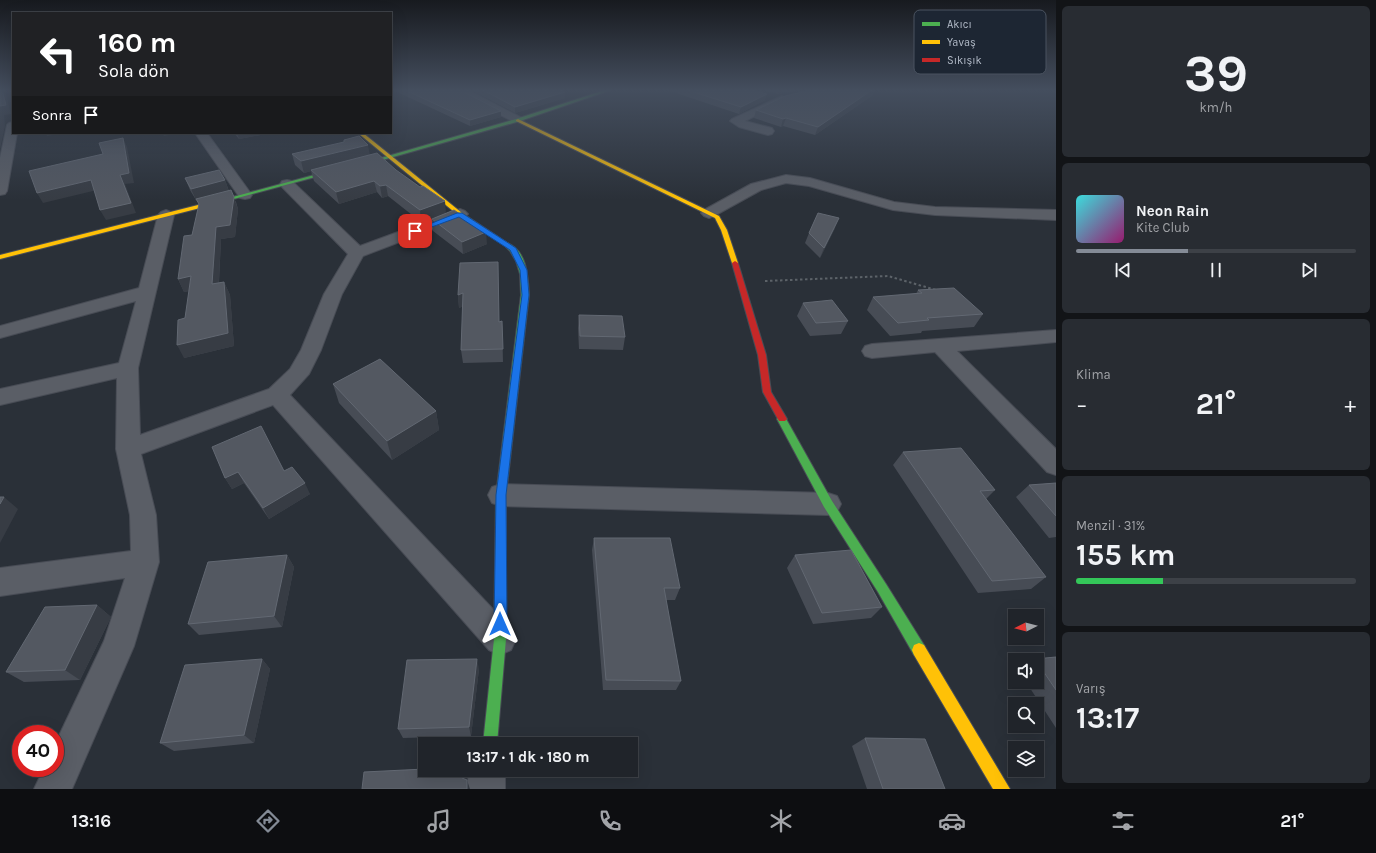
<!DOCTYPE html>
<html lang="tr">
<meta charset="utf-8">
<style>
:root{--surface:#20242a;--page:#282c32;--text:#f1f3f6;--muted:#a2a4a8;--line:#3d4147;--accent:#848b96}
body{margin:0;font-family:Karla,sans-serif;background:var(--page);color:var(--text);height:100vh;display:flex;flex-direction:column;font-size:15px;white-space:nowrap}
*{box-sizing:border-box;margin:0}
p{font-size:13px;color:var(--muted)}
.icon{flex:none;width:22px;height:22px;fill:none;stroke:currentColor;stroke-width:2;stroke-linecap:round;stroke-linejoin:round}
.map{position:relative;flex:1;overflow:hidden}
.drawer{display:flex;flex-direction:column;gap:6px;padding:6px;background:#121417;width:320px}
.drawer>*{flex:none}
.top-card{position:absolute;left:12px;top:12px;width:380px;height:122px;border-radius:0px;box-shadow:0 4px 16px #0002,0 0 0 1px var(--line);background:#202124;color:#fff;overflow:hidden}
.needle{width:26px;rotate:264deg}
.buttons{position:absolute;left:1008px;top:609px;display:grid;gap:8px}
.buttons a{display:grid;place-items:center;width:36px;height:36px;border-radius:0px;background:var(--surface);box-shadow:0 4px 16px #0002,0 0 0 1px var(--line);font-size:20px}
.speed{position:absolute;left:12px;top:725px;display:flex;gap:8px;font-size:20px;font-weight:700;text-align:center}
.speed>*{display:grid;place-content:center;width:52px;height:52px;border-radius:50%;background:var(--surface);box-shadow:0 4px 16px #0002,0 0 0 1px var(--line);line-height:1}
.speed .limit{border:6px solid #d22;background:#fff;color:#111}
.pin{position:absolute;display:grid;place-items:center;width:34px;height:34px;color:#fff;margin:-17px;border-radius:8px;box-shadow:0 2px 6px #0006}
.me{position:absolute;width:44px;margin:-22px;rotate:0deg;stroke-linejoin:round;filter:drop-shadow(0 0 3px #0008)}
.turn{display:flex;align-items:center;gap:14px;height:84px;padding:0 20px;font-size:18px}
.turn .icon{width:52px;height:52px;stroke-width:2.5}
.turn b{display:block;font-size:28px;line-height:34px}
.then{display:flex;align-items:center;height:38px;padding:0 20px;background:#0003;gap:8px;font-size:15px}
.big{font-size:30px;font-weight:700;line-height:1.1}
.drawer .card{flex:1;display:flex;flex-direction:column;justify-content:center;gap:6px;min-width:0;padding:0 14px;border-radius:6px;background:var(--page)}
.drawer .dial{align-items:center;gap:0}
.dial b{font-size:52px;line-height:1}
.song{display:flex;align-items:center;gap:12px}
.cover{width:48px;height:48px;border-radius:6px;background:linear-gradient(135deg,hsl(180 70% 55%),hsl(320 70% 35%))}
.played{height:4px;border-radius:2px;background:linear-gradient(90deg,var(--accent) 40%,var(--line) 40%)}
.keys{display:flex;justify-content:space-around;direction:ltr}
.heat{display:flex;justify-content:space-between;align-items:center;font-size:22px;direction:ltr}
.charge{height:6px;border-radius:3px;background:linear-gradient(90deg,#34c759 31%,var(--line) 0)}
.trip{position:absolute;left:418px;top:737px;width:220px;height:40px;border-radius:0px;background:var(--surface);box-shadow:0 4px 16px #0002,0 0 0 1px var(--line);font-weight:700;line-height:40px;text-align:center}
.menu{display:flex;height:64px;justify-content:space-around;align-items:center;background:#0d0e11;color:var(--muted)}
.menu .icon{width:28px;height:28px}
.menu .selected{color:var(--accent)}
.menu b{font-size:18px;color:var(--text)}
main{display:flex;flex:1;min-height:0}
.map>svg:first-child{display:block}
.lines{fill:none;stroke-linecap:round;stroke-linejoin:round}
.street-casing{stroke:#484c55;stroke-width:2}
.fast-casing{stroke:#484c55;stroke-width:2}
.slow-casing{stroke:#484c55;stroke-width:2}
.jam-casing{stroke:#484c55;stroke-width:2}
.path{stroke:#5c6268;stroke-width:2;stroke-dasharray:2.5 2.5;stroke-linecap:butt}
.street{fill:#5a5e66;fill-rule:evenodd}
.fast{fill:#4caf50;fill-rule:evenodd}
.slow{fill:#ffc107;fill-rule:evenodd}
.jam{fill:#c62828;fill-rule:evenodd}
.wall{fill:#474c55}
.shaded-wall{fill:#373c44}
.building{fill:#535861;stroke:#626872}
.route{fill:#1a73e8;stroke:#114b97}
.key{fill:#1d2633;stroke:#4a5360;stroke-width:1}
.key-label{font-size:11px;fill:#b4bcc9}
</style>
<main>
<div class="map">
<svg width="1056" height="789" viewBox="0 0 1056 789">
<rect width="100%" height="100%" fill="#2a3038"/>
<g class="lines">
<g class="street-casing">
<path id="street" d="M455,90H468L522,118L524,120L522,122H514L456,92Z
M782,96L787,99L786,101L745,121L772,128L774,131L772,134L768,135L739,127L730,121L732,119Z
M13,122V133H17L7,191L5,194L0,195V158L7,125L9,123Z
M195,133H207L252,195L250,198L245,199L240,198Z
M786,175L810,178L894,202L935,207L1056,210V220L935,215L893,210L809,186L786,183L761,190L714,216L709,218L704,216L701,213L704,210L751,184Z
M287,180L292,181L360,246L455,211L460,209L465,211L468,214L465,217L363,256L342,294L321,350L309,374L290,395L511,628L516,639L511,650L500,655L489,650L273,405L141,454L156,515L159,562L134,646L72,789H34L44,768H55V744L104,641L125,578L0,596V568L131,551L130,515L116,449L117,378L0,405V389L119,363L136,301L0,338V326L139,288L158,215L161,212L166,210L171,212L174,215L138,368L140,435L269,389L290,369L301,350L324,294L348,254L282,187L280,184L282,181Z
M1056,330V342L957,351L1056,449V475L1047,472L935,352L872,358L865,356L862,351L865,346L872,344Z
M501,484L828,493L837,496L841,504L837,512L828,515L501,506L492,503L488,495L492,487Z
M469,770H505V789H467Z"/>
</g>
<g class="fast-casing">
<path id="fast" d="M605,90H611L520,121L379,161L374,160L516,119Z
M340,168L345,169L204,207L199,206Z
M507,243C527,250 528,277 529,295L506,495V639L497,744H483L494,639L496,495L521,295L520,274L516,261L510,251L504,245Z
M782,416L785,417L832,501L886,584L924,645L926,650L924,655L919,657L914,655L878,592L824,507L777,419L779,417Z"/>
</g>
<g class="slow-casing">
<path id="slow" d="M518,119L719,216L727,230L738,263L735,265L732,263L721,230L715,218L516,121V120Z
M358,133H363L462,213L509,244V246H505L458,215Z
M202,204L205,206L204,207L0,259V255Z
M919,643L924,645L1010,789H993L914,655L912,650L914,645Z"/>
</g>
<g class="jam-casing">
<path id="jam" d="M735,261L738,263L766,355L771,392L787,419L785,421H779L763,392L758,355L732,263Z"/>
</g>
<path class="path" d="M765,281L888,276L936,290"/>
<use href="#street" class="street"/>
<use href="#fast" class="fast"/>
<use href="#slow" class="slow"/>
<use href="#jam" class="jam"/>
</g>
<path class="wall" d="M393,90H460L501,111V117L470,126Z
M471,90H560L565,92V98L515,113Z
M667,90H751L765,100L739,114Z
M763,90H799L779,94Z
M873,95L815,135L783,126L781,127L754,118L756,110Z
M234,133H271L239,139Z
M292,154L370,155L396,170L446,213L421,222L388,196L382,198L377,192L339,204L314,181L311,171L304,173L295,165Z
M185,178L225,180L229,191L236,202L238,209L235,237L221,239L219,283L224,282L230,295L234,346L184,358L185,318L189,291L184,292L178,279L192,235L199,205L197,200H196L190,190Z
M432,219L487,244L463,254L433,231Z
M835,228L820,258L805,243L809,233Z
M498,275L499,322L502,321L503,362L463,363L461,350L463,306L459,308L458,295Z
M918,290L983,314L974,327L922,331L921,333L890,336L867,310L873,297L916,294Z
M803,303L848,321L841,334L810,336L797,316Z
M579,315L625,337L623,350L579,349L578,328Z
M333,384L436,411L439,430L392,460L339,403Z
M212,447L284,471L310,494L269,519L244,483L232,489L225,478Z
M903,452L995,490L986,499L1046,577L1031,589L978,593L893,465Z
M1056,483V537L1049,538L1016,497L1029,485Z
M594,538L680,588L675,600H666L681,681L676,690H603L592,550Z
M287,555L294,567L282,627L199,635L188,624Z
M795,555L882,607L871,618L813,624L787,568Z
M97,605L111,617L80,680L24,682L6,672Z
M1056,657V728L1026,682H1037V660H1032L1035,659Z
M262,659L270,669L254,743L174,751L160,743Z
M479,669L471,736L403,738L398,729Z
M865,738L945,789H867L852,746Z"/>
<path class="shaded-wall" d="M2,90H5L11,114L4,115L5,126L0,150V106Z
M780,90H799L779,94Z
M872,90H875L873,95L815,135L818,127Z
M565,92V98L515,113V107Z
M767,94L765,100L739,114L741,107Z
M501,111V117L470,126V120Z
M786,118L783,126L781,127L783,119Z
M46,133H62L47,136Z
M162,133H179L164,136Z
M237,133H271L239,139Z
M123,138L127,147L134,183L125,184L136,213L106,220L100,210L120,175Z
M368,145L370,156L304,173L301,161Z
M91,180L97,190L43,203L37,193Z
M225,180L229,192L196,200L191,189Z
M374,181L377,192L339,204L336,192Z
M386,185L388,196L382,198L380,186Z
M231,190L238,209L235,237L221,239L218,297L212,284L216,227Z
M445,201L446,213L421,222L420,210Z
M839,218L835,228L820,258L824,248Z
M486,232L487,244L463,254L462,242Z
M191,276L198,289L184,292L178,279Z
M224,282L230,295L234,346L184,358L177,345Z
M463,293L465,306L459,308L458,295Z
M436,411L439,430L392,460L387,441Z
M238,472L244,483L232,489L225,478Z
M305,483L310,494L269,519L263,508Z
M4,497L18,509L0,543V504Z
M287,555L294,567L282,627L274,616Z
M97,605L111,617L80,680L65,670Z
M262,659L270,669L254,743L244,735Z
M477,659L479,669L471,736L469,727Z
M463,770H464L467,777L466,789L462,778Z
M467,780L470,789H467Z"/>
<path class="building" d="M0,90H2L6,105L0,106Z
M405,90H460L501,111L470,120Z
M483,90H560L565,92L515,107Z
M687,90H751L767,94L741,107Z
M811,90H872L818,127L786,118L783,119L756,110L785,96Z
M359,136L368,145L301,161L292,154L344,142V140Z
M123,138L129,173L120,175L131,203L100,210L91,180L37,193L29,171L103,154L99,143Z
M377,153L396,170L420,187L423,186L445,201L420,210L386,185L380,186L374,181L336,192L311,170Z
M219,170L225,180L191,189L185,178Z
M231,190L234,197L230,225L216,227L212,284L224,282L228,333L177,345L178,320L185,318L191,276L178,279L184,236L192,235L199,204L196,199Z
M454,210L486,232L462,242L432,219Z
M818,213L839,218L824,248L809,233Z
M498,262L499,322L502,321L503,349L461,350L463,293L458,295L460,263Z
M954,288L983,314L927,318L929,320L898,323L873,297L922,293L918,290Z
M832,300L848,321L816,323L803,303Z
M579,315L622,316L625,337L580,336Z
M380,359L436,411L387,441L333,384Z
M261,426L284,471L292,467L305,483L263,508L238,472L225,478L212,447Z
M961,448L995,490L980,491L1046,577L992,581L903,452Z
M1056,483V516L1029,485Z
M0,497H4L0,504Z
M594,538H670L680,588H664L681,681L606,680Z
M851,550L882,607L822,613L795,555Z
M287,555L274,616L188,624L208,562Z
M97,605L65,670L6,672L45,607Z
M1056,657V690L1037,662V660H1035V659Z
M262,659L244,735L160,743L185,665Z
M477,659L469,727L398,729L407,660Z
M865,738L925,739L945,789H883Z
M425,769V770H463L462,778L467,780V789H362L364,772Z"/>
<linearGradient id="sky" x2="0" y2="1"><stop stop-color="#171a1f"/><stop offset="0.45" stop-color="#444e5e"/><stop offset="1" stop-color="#444e5e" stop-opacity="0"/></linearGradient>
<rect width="1056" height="200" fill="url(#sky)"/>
<path class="route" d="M457,213H462L516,248L527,270L529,295L506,495L507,624L505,629L500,631L496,629L494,624L496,495L522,295L520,270L510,250L459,217L418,232L412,231Z"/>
<rect x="914" y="10" width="132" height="64" rx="6" class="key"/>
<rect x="922" y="22" width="18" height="4" fill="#4caf50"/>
<rect x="922" y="40" width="18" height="4" fill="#ffc107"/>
<rect x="922" y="58" width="18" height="4" fill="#c62828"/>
<g class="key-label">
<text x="947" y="28">Akıcı</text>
<text x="947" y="46">Yavaş</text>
<text x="947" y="64">Sıkışık</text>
</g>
</svg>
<div class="buttons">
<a><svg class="needle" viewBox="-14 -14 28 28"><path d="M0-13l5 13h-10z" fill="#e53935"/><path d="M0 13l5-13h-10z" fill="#a2a4a8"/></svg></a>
<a><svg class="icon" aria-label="sound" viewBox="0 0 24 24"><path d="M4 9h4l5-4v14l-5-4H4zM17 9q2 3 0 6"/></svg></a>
<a><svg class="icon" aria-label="search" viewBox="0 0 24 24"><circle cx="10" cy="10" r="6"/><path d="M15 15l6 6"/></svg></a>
<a><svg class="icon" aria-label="layers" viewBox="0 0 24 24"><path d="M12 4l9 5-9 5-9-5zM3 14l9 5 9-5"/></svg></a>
</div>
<div class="speed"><div class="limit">40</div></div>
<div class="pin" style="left:415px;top:231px;background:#d93025"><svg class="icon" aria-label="arrive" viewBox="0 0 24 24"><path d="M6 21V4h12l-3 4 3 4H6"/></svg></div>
<svg class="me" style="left:500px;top:624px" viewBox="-20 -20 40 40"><path d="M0-17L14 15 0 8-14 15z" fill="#1a73e8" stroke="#fff" stroke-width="4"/></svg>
<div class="trip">13:17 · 1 dk · 180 m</div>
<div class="top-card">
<div class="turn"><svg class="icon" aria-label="left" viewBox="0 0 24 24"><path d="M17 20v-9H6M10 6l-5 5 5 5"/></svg><div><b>160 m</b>Sola dön</div></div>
<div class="then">Sonra<svg class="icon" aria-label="arrive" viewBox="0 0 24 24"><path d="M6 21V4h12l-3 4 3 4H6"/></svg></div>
</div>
</div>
<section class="drawer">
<div class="card dial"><b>39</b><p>km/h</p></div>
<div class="card">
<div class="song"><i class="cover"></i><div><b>Neon Rain</b><p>Kite Club</p></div></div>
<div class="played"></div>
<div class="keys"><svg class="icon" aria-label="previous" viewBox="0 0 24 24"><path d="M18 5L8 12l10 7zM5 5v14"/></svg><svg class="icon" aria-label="pause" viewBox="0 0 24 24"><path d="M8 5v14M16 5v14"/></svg><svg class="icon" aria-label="next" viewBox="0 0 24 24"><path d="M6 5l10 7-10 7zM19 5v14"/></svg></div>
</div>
<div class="card"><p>Klima</p>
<div class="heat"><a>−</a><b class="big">21°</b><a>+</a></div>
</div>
<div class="card"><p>Menzil · 31%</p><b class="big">155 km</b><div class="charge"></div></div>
<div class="card"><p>Varış</p><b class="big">13:17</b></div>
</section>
</main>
<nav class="menu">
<b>13:16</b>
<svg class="icon selected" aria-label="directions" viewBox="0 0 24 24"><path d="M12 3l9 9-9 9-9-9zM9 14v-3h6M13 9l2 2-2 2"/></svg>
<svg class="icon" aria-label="music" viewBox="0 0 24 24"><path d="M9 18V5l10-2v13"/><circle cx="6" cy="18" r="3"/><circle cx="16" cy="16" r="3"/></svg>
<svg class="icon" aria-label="phone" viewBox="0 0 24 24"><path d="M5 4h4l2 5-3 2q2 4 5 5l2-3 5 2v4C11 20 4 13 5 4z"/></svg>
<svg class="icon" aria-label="climate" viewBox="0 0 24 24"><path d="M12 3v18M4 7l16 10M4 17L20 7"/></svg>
<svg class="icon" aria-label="car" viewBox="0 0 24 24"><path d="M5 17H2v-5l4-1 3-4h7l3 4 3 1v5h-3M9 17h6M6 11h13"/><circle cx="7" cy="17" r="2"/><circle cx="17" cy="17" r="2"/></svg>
<svg class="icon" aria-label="filters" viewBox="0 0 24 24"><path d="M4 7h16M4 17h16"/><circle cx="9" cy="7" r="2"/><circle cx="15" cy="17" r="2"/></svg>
<b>21°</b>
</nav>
